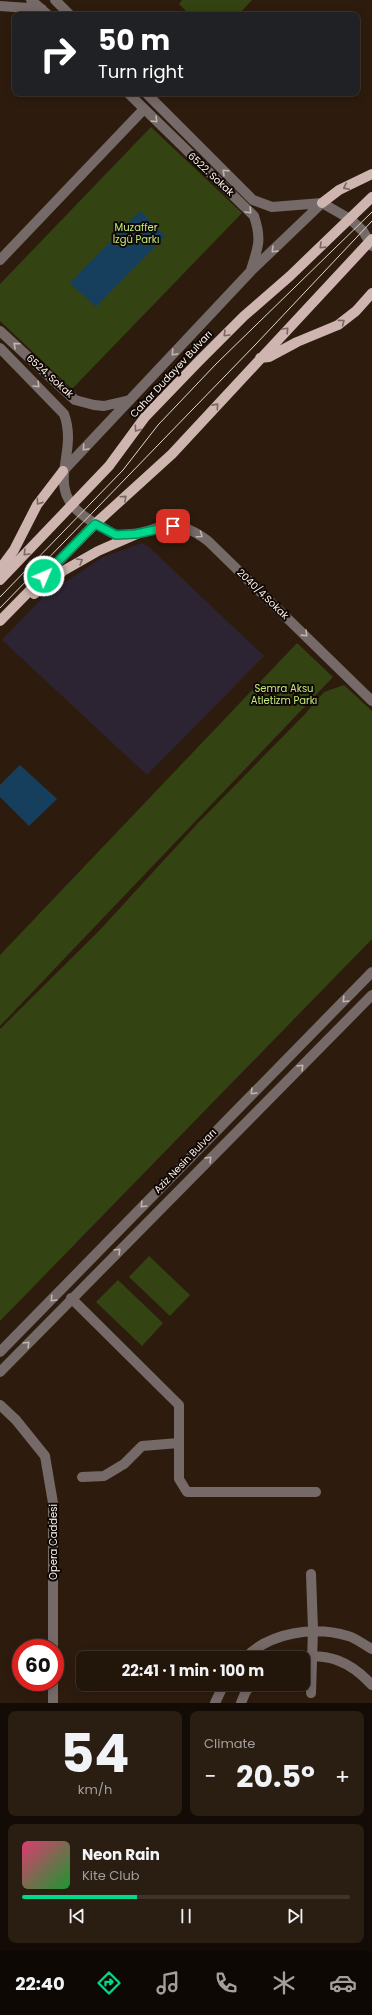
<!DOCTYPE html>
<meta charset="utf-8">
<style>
:root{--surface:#22150a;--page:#2a1e13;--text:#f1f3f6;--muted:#a29f9c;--line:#3f342b;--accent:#00d98c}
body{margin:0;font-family:Poppins,sans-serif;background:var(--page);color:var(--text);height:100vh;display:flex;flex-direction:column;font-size:15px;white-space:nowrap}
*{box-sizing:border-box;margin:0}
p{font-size:13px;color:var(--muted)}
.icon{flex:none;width:22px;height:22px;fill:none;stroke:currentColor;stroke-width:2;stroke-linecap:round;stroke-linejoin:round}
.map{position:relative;height:1703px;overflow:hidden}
.side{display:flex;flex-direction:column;gap:8px;padding:8px;background:#130c06;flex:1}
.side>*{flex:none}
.banner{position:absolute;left:12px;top:12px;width:348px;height:84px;border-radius:8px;box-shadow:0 2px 10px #0003,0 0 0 1px var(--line);background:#202124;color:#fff;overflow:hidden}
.speed{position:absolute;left:12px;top:1639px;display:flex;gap:8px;font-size:20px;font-weight:700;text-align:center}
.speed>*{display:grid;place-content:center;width:52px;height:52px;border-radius:50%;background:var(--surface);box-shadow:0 2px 10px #0003,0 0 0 1px var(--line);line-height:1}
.speed .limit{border:6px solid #d22;background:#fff;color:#111}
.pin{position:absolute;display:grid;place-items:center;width:34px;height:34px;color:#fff;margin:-17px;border-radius:8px;box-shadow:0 2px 6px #0006}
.me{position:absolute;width:44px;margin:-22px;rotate:45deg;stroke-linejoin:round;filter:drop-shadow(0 0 3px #0008)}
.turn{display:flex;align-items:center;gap:14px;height:84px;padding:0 20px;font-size:18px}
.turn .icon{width:52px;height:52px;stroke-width:2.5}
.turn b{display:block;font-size:28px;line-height:34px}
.big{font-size:30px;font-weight:700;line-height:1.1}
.side .tile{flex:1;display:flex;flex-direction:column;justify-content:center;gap:6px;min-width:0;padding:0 14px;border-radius:8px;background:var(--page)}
.side .dial{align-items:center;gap:0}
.dial b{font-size:52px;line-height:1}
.song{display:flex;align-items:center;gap:12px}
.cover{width:48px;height:48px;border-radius:6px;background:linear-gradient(135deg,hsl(340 70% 55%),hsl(130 70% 35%))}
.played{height:4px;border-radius:2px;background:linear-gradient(90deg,var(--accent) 35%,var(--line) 35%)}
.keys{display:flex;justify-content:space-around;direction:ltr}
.heat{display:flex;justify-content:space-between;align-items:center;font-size:22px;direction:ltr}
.side .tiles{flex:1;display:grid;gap:8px;grid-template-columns:1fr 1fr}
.tile:last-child{grid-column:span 2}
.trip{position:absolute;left:76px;top:1651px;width:234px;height:40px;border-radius:8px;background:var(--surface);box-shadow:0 2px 10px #0003,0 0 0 1px var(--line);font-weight:700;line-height:40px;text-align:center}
.menu{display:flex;height:64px;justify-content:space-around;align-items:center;background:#0e0804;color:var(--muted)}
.menu .icon{width:28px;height:28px}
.menu .current{color:var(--accent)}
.menu b{font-size:18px;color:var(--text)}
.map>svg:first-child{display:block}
.education{fill:#2c2433}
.green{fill:#334312}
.water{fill:#163e5d}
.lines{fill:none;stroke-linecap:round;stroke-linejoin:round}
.minor{stroke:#766a68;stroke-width:10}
.major{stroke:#ceb5b0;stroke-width:10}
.tram{stroke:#e2d6cc;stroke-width:1}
.oneway{stroke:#c1b5af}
.oneway2{stroke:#786763}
.route-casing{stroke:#008d5b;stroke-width:10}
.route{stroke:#00d98c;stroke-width:7}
.labels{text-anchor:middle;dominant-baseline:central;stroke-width:4;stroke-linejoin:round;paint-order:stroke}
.street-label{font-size:10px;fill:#fef2e9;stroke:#100804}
.park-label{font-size:10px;fill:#c3ec7d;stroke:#100804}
</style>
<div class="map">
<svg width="372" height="1703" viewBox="0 0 372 1703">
<rect width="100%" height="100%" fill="#2d1c0e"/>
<path class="education" d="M142,543L149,547L264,656L147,775L2,640L44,596L103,557Z"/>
<path class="green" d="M182,0H252L238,15H190L179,4Z
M151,127L242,213L72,389L0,321V284Z
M297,643L333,677L0,1026V955Z
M344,685L372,711V939L0,1321V1029L98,932L198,823L305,714L324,692Z
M149,1256L190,1295L170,1316L129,1277Z
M118,1280L163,1323L142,1346L96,1302Z"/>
<path class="water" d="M140,211L165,236L96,307L70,283Z
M20,765L57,799L29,826L0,797V785Z"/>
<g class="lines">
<path class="minor" d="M31,0L48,15
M55,0L70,15
M0,6L42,9
M128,93L254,216C262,240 258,247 251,270
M146,93L253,200L272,207L322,203L350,219L363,231L372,246
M0,260L144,109
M0,331L75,400L94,405L104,406L130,400
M0,348L64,414C81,460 34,493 102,527C106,529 110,533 115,534C119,536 126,534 130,534C140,534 148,531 157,528C177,523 191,528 208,541L372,701
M63,471L251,271L322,203
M71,1298L179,1405V1479L187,1492H316
M0,1352L372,972
M0,1372L372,995
M0,1405L16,1420L45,1456L53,1503V1648
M82,1477L104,1476L124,1464L142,1446L179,1443
M311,1574L313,1630L311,1693
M245,1658C270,1632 314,1626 348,1636C356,1638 364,1645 372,1649
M295,1658C327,1652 350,1661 372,1685
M53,1703V1682
M215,1703L224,1684
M241,1703L246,1691L253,1684"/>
<path class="major" d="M322,203L339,190L372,174
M260,358L269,357L297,342L338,325L356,311L372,293
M0,569L14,550L37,505L63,471
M0,580L109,466L145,417L198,362L244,316L290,276L372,197
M34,594L63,571L98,551L137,534
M0,621L95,524L172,454L372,239"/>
<path class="tram" d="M0,597L123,470L158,425L216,364L372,212
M0,608L257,343L372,221"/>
</g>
<defs><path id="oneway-chevron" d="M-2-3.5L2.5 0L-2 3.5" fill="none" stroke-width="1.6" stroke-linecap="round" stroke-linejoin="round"/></defs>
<g class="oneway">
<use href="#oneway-chevron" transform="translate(155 120) rotate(45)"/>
<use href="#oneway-chevron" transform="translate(225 172) rotate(-136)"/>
<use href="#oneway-chevron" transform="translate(249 211) rotate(47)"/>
<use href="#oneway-chevron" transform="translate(274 250) rotate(136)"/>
<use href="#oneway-chevron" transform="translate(16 345) rotate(-138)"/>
<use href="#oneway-chevron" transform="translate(174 353) rotate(133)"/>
<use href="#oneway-chevron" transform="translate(37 385) rotate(45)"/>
<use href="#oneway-chevron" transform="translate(85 448) rotate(133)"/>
<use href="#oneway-chevron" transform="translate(200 535) rotate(35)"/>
<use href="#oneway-chevron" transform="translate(305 634) rotate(44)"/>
<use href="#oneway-chevron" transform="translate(345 1000) rotate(134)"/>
<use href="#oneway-chevron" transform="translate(301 1067) rotate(-45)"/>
<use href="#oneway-chevron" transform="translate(253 1092) rotate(135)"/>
<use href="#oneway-chevron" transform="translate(209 1159) rotate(-45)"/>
<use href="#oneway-chevron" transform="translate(143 1205) rotate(134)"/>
<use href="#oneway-chevron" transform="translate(118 1251) rotate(-45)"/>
<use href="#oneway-chevron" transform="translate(53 1299) rotate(134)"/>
<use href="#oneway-chevron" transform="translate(27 1344) rotate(-46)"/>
</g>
<g class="oneway2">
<use href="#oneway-chevron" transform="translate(346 187) rotate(154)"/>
<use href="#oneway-chevron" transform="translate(322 246) rotate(136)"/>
<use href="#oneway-chevron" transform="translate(342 322) rotate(-37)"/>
<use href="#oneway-chevron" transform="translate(286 330) rotate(-47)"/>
<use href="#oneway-chevron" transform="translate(226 334) rotate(135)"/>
<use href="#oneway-chevron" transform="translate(216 406) rotate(-48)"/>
<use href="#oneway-chevron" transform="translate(137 429) rotate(126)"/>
<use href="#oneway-chevron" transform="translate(124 498) rotate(-42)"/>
<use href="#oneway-chevron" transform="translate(39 502) rotate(125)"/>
<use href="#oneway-chevron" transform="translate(26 553) rotate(134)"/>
<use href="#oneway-chevron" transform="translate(80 561) rotate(-31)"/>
</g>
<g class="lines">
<g class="route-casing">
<path id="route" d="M44,576L95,524L116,535L136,534L173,526"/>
</g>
<use href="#route" class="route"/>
</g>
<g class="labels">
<g class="street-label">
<text transform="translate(211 174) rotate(43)">6522. Sokak</text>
<text transform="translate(171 374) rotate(-47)">Cahar Dudayev Bulvarı</text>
<text transform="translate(50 376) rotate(42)">6524. Sokak</text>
<text transform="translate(263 594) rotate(44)">2040/4.Sokak</text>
<text transform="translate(185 1161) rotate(-46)">Aziz Nesin Bulvarı</text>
<text transform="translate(53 1542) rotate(-90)">Opera Caddesi</text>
</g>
<g class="park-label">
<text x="136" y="227">Muzaffer<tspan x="136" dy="12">İzgü Parkı</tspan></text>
<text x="284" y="688">Semra Aksu<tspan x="284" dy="12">Atletizm Parkı</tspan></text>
</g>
</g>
</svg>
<div class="speed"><div class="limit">60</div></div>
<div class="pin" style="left:173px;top:526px;background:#d93025"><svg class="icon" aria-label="arrive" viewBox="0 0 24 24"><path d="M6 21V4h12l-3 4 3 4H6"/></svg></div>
<svg class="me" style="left:44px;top:576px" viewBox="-20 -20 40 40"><circle r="17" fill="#00d98c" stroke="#fff" stroke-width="3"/><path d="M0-11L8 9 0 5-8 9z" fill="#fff"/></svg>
<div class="trip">22:41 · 1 min · 100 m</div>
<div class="banner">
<div class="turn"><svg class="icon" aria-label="right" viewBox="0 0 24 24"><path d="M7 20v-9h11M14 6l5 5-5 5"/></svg><div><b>50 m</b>Turn right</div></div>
</div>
</div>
<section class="side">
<div class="tiles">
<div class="tile dial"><b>54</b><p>km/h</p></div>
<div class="tile"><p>Climate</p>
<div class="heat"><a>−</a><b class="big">20.5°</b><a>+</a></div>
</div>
<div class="tile">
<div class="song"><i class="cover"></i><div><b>Neon Rain</b><p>Kite Club</p></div></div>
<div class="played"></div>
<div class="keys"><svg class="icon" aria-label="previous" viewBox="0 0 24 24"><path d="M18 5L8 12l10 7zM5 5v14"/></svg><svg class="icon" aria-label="pause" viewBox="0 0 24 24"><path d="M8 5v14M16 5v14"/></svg><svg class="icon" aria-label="next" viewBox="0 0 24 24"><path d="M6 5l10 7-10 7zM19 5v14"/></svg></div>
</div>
</div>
</section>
<nav class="menu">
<b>22:40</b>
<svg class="icon current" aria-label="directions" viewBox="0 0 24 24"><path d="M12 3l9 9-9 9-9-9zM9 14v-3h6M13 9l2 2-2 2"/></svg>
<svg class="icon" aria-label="music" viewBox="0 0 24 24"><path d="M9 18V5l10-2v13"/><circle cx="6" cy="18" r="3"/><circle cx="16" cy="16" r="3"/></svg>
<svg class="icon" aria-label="phone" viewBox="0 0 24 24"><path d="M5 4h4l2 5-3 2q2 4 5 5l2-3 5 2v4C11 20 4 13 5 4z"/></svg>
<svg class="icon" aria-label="climate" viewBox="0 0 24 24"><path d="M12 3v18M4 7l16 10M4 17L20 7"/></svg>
<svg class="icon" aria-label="car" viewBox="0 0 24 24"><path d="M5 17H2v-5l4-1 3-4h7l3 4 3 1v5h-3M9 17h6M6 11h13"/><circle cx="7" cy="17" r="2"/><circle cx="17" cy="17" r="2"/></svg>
</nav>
